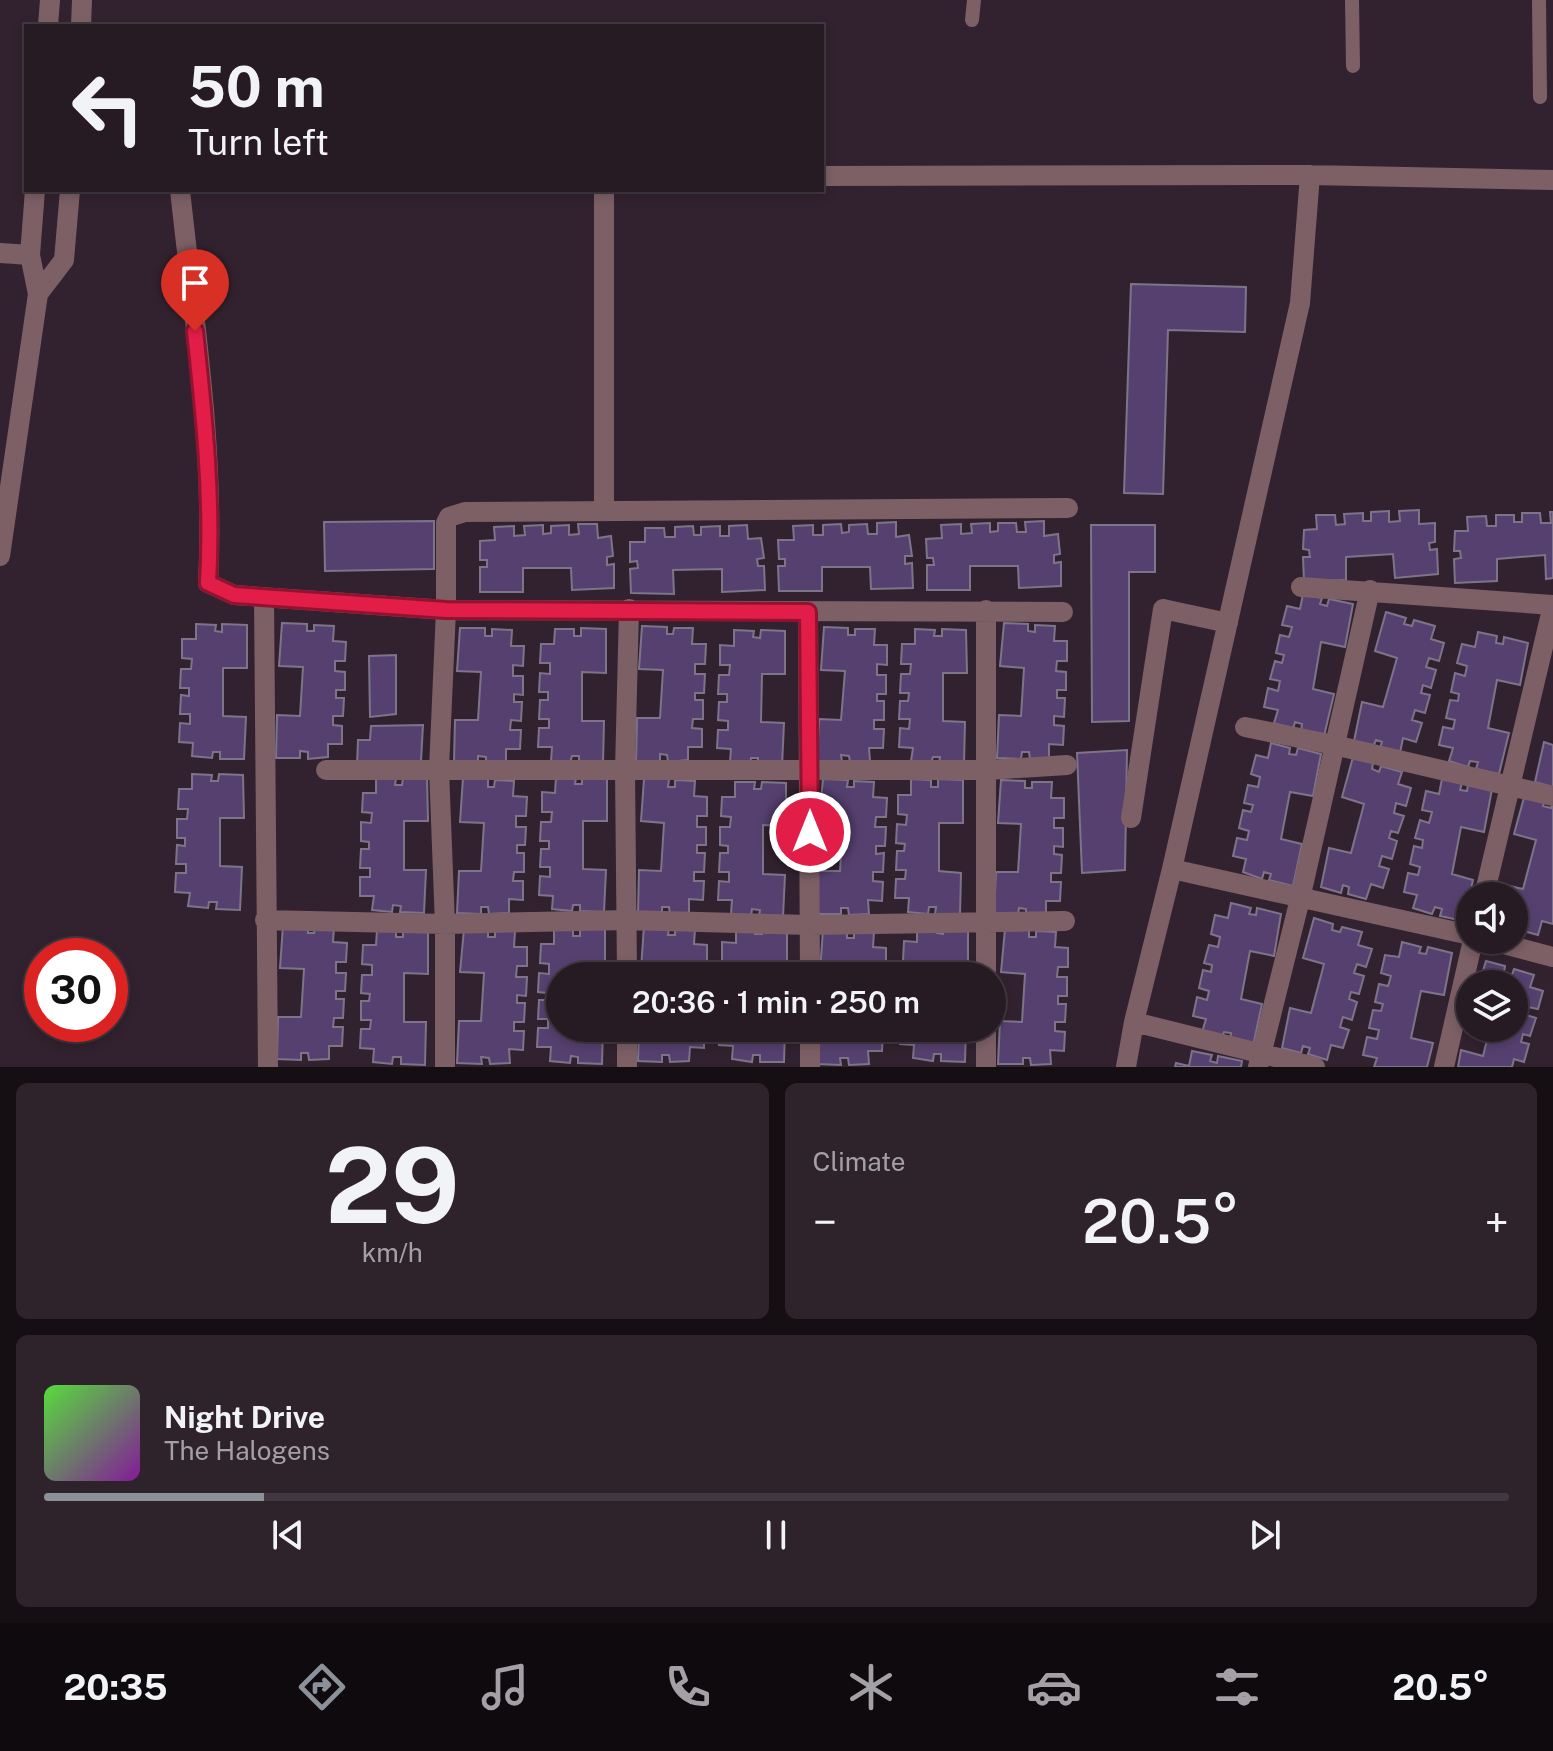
<!DOCTYPE html>
<meta charset="utf-8">
<style>
:root{--surface:#261a23;--page:#2e232b;--text:#f1f3f6;--muted:#a4a1a6;--line:#423841;--accent:#8c9099}
body{margin:0;font-family:"Public Sans",sans-serif;background:var(--page);color:var(--text);height:100vh;display:flex;flex-direction:column;font-size:30px;white-space:nowrap}
*{box-sizing:border-box;margin:0}
p{font-size:26px;color:var(--muted)}
.icon{flex:none;width:44px;height:44px;fill:none;stroke:currentColor;stroke-width:2;stroke-linecap:round;stroke-linejoin:round}
.map{position:relative;height:1067px;overflow:hidden}
.panel{display:flex;flex-direction:column;gap:16px;padding:16px;background:#150e13;flex:1}
.panel>*{flex:none}
.top-card{position:absolute;left:24px;top:24px;width:800px;height:168px;border-radius:0px;box-shadow:0 4px 12px #0003,0 0 0 2px var(--line);background:#261a23;color:var(--text);overflow:hidden}
.fabs{position:absolute;left:1456px;top:882px;display:grid;gap:16px}
.fabs a{display:grid;place-items:center;width:72px;height:72px;border-radius:50%;background:var(--surface);box-shadow:0 4px 12px #0003,0 0 0 2px var(--line);font-size:40px}
.speed{position:absolute;left:24px;top:938px;display:flex;gap:16px;font-size:40px;font-weight:700;text-align:center}
.speed>*{display:grid;place-content:center;width:104px;height:104px;border-radius:50%;background:var(--surface);box-shadow:0 4px 12px #0003,0 0 0 2px var(--line);line-height:1}
.speed .limit{border:12px solid #d22;background:#fff;color:#111}
.pin{position:absolute;display:grid;place-items:center;width:68px;height:68px;color:#fff;margin:-82px -34px;border-radius:50% 50% 50% 0;rotate:-45deg;box-shadow:0 0 8px #0007}
.pin .icon{rotate:45deg}
.me{position:absolute;width:88px;margin:-44px;rotate:0deg;stroke-linejoin:round;filter:drop-shadow(0 0 6px #0008)}
.turn{display:flex;align-items:center;gap:28px;height:168px;padding:0 32px;font-size:36px}
.turn .icon{width:104px;height:104px;stroke-width:2.5}
.turn b{display:block;font-size:56px;line-height:68px}
.big{font-size:60px;font-weight:600;line-height:1.1}
.panel .card{flex:1;display:flex;flex-direction:column;justify-content:center;gap:12px;min-width:0;padding:0 28px;border-radius:12px;background:var(--page)}
.panel .dial{align-items:center;gap:0}
.dial b{font-size:104px;line-height:1}
.song{display:flex;align-items:center;gap:24px}
.cover{width:96px;height:96px;border-radius:12px;background:linear-gradient(135deg,hsl(110 70% 55%),hsl(290 70% 35%))}
.played{height:8px;border-radius:4px;background:linear-gradient(90deg,var(--accent) 15%,var(--line) 15%)}
.keys{display:flex;justify-content:space-around;direction:ltr}
.heat{display:flex;justify-content:space-between;align-items:center;font-size:44px;direction:ltr}
.panel .tiles{flex:1;display:grid;gap:16px;grid-template-columns:1fr 1fr}
.card:last-child{grid-column:span 2}
.trip{position:absolute;left:546px;top:962px;width:460px;height:80px;border-radius:40px;background:var(--surface);box-shadow:0 4px 12px #0003,0 0 0 2px var(--line);font-weight:600;line-height:80px;text-align:center}
.tabs{display:flex;height:128px;justify-content:space-around;align-items:center;background:#0f0a0e;color:var(--muted)}
.tabs .icon{width:56px;height:56px}
.tabs .on{color:var(--accent)}
.tabs b{font-size:36px;color:var(--text)}
.map>svg:first-child{display:block}
.building{fill:#564070;stroke:#7d748a;stroke-width:2}
.lines{fill:none;stroke-linecap:round;stroke-linejoin:round}
.lane{stroke:#7c6066;stroke-width:14}
.street{stroke:#7c6066;stroke-width:20}
.route-casing{stroke:#92132f;stroke-width:20}
.route{stroke:#e11d48;stroke-width:14}
</style>
<div class="map">
<svg width="1553" height="1067" viewBox="0 0 1553 1067">
<rect width="100%" height="100%" fill="#32222f"/>
<path class="building" d="M1131,284L1246,287L1245,332L1168,330L1163,494L1124,493Z
M1419,510V524L1435,523V542L1429,543L1430,550L1437,549L1438,574L1395,578L1393,554L1346,557V580L1304,582L1303,557H1310L1309,550L1303,549L1304,530L1317,529L1316,515H1335L1336,525L1345,524L1344,514L1363,513V521H1371V512L1389,511V522L1400,521L1399,511Z
M1550,512H1553V578L1546,579L1545,555L1497,559V581L1455,583L1454,559L1461,558L1460,551H1454L1455,531H1468L1467,517L1486,516L1487,526H1496V515H1514V522H1522V513H1540L1541,523H1551Z
M434,521V569L325,571L324,522Z
M1044,521V536L1058,534L1060,554L1054,555V563L1061,562V586L1019,588L1018,566H970V590H927V565H934L933,558H927L926,539L942,538L941,525L961,524V534L972,533L971,524L990,523V532L998,531V523H1016L1017,532H1026L1025,522Z
M896,522V537L909,535L912,556H905V564L912,563L913,588L871,589L870,567H822V591H779L778,566H785V559H779L778,540H794L793,526L813,525V535H823V525L841,524L842,533L849,532V525L867,524L868,534H877V523Z
M578,524H597L598,538L611,536L613,556L607,557V565L614,564V588L572,590L571,568H523V592H480V567H487V560H480V541L495,540L494,527L514,526V536L525,535L524,526L543,525V534L551,533V526L569,525V535L579,534Z
M747,525L748,539L761,538L764,558L757,559L758,566H764L765,590L722,592V569L673,570L674,594L631,593L630,569L638,568L637,561L630,562V542H645V528H664L665,537H675V527L693,526L694,535H701V527L720,526V536H729V526Z
M1091,525H1155V572H1129V721L1092,722Z
M1303,594L1322,598L1320,604L1327,606L1329,599L1353,604L1345,647L1321,642L1313,689L1334,694L1324,736L1301,731L1302,724L1295,722L1293,729L1274,723L1278,710L1264,707L1268,688L1278,691L1280,681L1270,679L1275,661L1282,663L1284,655L1276,653L1280,635L1289,637L1292,627L1282,625L1287,606L1300,609Z
M1386,612L1406,618L1404,624L1412,626L1414,620L1435,626L1431,639L1444,643L1439,661L1429,658L1426,667L1436,670L1431,688L1423,685L1421,693L1430,695L1425,713L1415,710L1412,720L1422,723L1416,742L1403,738L1400,753L1380,748L1382,742L1376,740L1373,747L1354,741L1362,702L1383,707L1397,658L1375,651Z
M282,623L307,624V631H314V625L334,626L333,641L346,642L345,661H335V671L345,672V690H336V698H344L343,716H333V725L342,726V744H328V757L308,759V752L300,751V758H276L277,715L300,716L303,667L279,666Z
M1004,623L1028,624V631L1035,632V625L1055,626L1054,641H1067V661H1057L1056,671L1066,672V690H1057V698H1065L1064,717L1054,716V725L1064,726L1063,745L1049,744V758L1030,759L1029,752H1022L1021,759L997,758L999,715L1021,716L1024,668L1000,666Z
M196,624L216,625L215,631L222,632V624L247,625V668H223V716L246,717L244,759H220V752H213L212,758L192,756L193,743L179,742L180,723L190,724V714H180L181,695L189,696V688H180L181,669H191L192,659L182,658V639H196Z
M642,626L667,627V634H673L674,628H693L692,644H706L705,664H695V674H705L704,693H695V700H703V719H693L692,728L702,729V747H688V760L668,762L667,755L660,754V761H636L637,718H660L663,670L639,669Z
M824,627L848,628V635H855V629H875L874,645H887V665L877,664V675H886V694H877V701H884V720H874V729H884L883,748H869L870,761L850,762L849,756L841,755L842,762L817,761L819,719L841,720L845,671L821,670Z
M460,628H485V636H492V629L512,630L511,646H524L523,666L513,665V676H523V695L514,694V702H522L521,721L511,720L510,730H521L520,749H506V762L486,763V757L478,756V763L454,762L455,720H478L481,672L457,671Z
M581,628L606,629V673L582,672V721H604L603,764L579,763V756H572L570,763L551,761L552,747H538L539,728H549V719H539L540,700H548V692H539L540,673L550,674V663H540L541,644H554L555,629H574V636H581Z
M915,629L935,630L934,636H942V629L966,630L967,673H943V721L965,722L964,764L939,763L940,757H933L931,763L911,761L913,748L899,747L900,728L909,729L910,719H899L900,701H908L909,693H900L901,674H910L911,664H901L902,644H915Z
M734,630L754,631L753,637L760,638L761,630L785,631V674H762L761,722L784,723L782,766L758,765V758H751L750,765L730,762L731,749L717,748L718,730H728V721L718,720L719,702H727V694H718L719,675H729L730,665H720V645L734,646Z
M1478,632L1497,636L1496,643L1503,644L1504,637L1528,643L1520,685L1497,680L1488,728L1509,733L1499,774L1476,769L1478,762L1470,761L1468,767L1449,761L1453,748L1439,745L1443,727L1453,729L1455,720L1446,718L1450,700L1458,701L1459,694L1451,692L1455,673L1465,676L1467,666L1457,663L1462,644L1475,647Z
M396,655V714L370,717L369,656Z
M423,725L421,761L357,765L358,740H370L371,726Z
M1544,742L1553,745V787L1535,782Z
M1271,743L1290,748L1289,754L1296,755L1298,748L1321,754L1313,796L1290,792L1281,839L1302,844L1293,886L1269,880L1271,874L1264,872L1262,879L1243,872L1246,859L1233,856L1237,838L1247,840L1249,831L1239,828L1243,810L1251,812L1253,805L1244,803L1248,785L1258,787L1260,777L1251,774L1256,755L1268,758Z
M1127,750L1125,870L1082,873L1077,753Z
M1353,757L1373,763L1372,769L1379,772L1381,766L1402,772L1398,784L1411,788L1406,806L1396,803L1394,813L1404,816L1398,833L1391,831L1389,838L1397,841L1392,859L1382,856L1379,866L1389,869L1383,888L1371,884L1366,899L1348,894L1349,887L1343,885L1341,893L1321,887L1329,848L1351,853L1364,804L1342,797Z
M192,774L212,775L211,781H218L219,774L243,775L244,818H220V866L242,867L240,910L216,909L217,902H209L208,908L188,906L190,893L175,892L176,873H186V864H176L177,845L185,846V838H177V819H187L188,809H178L179,789H192Z
M556,777L576,778L575,784H582V777L607,778V821H583V869L606,870L604,912L580,911V905H573L572,911L552,909L553,896L539,895L540,876L550,877V867H540L541,849H549V841H540L541,822H551L552,812H542V792L555,793Z
M376,778H396L395,785H402L403,778H427L428,821H404V870H426L424,913L400,912L401,906L393,905L392,912L372,910L374,896H360V877H370V868H360L361,849H369V842L361,841V822L371,823L372,813L362,812L363,793H376Z
M463,778L488,779V787H494L495,780L514,781L513,796L527,797L526,816H516V827H526L525,845H517V853H524V872H514L513,881H523V900L509,899V913L489,914L488,907H481V914L457,913L459,871H481L484,823L460,822Z
M644,779H669L668,787H675V780L695,781L694,796L707,797V816H697V827H706V845H697V853H705L704,872H694V881H704L703,900L689,899V913L670,914L669,907H662V914L638,913L639,870L661,871L664,823L641,821Z
M823,779L848,780L847,787H854V781L874,782L873,797L887,798L886,817H876L875,827H886L885,846H876V854L884,853L883,872H873V881L883,882L882,901L868,900L869,914L849,915L848,908H841V914H816L818,871H840L843,823L819,822Z
M911,779L931,780V787H938V779L963,780V823H939V871L961,873L960,915L935,914L936,907H929L928,914L908,912L909,898H895L896,879H905L906,870H896L897,851H904L905,844L896,843L897,824L906,825L907,815L898,814V795H911Z
M1442,779L1462,783L1460,790L1467,791L1468,784L1492,789L1484,832L1461,827L1452,874L1473,880L1464,921L1440,916L1442,909L1435,907L1432,914L1413,908L1417,895L1404,892L1408,873L1418,875L1420,867L1410,864L1414,846L1422,848L1423,840L1415,838L1420,820L1429,823L1432,812L1422,810L1426,791L1439,794Z
M1001,780L1025,781V788H1032V782H1052L1051,798H1064V818H1054V828H1063V847L1054,846V854L1062,855L1061,873H1051V882H1061L1060,901H1046V914L1026,915V909L1019,908L1018,915L994,914L996,872H1018L1021,824L998,823Z
M735,782H755L754,789H761L762,782L786,783V826L763,825V874L785,875L783,917L759,916L760,910L752,909L751,916L731,914L732,900H718L719,881L729,882V872H719L720,853H728V846L720,845V827H730L731,817L721,816L722,797H735Z
M1525,794L1545,800L1543,806L1551,808L1553,803V924L1542,921L1538,935L1520,930L1522,924L1515,922L1514,924V896H1499L1501,884L1523,889L1536,840L1514,834Z
M1231,903L1251,908L1249,914L1256,915L1257,908L1281,914L1274,956L1250,951L1241,999L1262,1004L1253,1046L1230,1040L1231,1033L1224,1032L1221,1038L1202,1032L1206,1019L1193,1016L1197,997L1207,1000L1209,991L1199,988L1203,970L1211,972L1212,965L1204,963L1209,945L1218,947L1220,937L1211,934L1215,915L1228,918Z
M1314,918L1333,924L1332,930L1340,932L1342,927L1362,932L1358,945L1372,949L1366,967L1357,964L1354,973L1364,976L1359,994L1351,992L1349,999L1357,1002L1352,1020L1343,1017L1340,1027L1349,1030L1343,1048L1331,1045L1327,1060L1308,1054L1310,1048L1303,1046L1301,1053L1282,1048L1290,1008L1311,1013L1324,964L1303,958Z
M283,925H308V933H314L315,927H334L333,942L347,943L346,962H336V973H346L345,991H336V999H344L343,1018H334L333,1027H343L342,1046H329V1059L309,1060L308,1053H301V1060L277,1059L278,1017H301L304,969L280,968Z
M644,926L669,927L668,935H675V928L695,929L694,944L707,945V964H697V974L706,976H664L665,970L641,969Z
M917,926L937,927V933L943,934L944,926L968,927V970H945V976H902L903,971H912L913,961H903L904,941L917,942Z
M736,927L756,928L755,934H762L763,927L787,928V971H763V976H721V972L731,973L732,962H722V942L736,943Z
M403,929L428,931V974L404,973V1022H426L425,1065L401,1064V1057H393L392,1064L373,1062L374,1049L360,1048L361,1029H370L371,1020H361V1001H369L370,994L361,993L362,975H372V965L362,964L363,945H376L377,930H396V937H403Z
M464,929H488V937H495V930L515,931L514,947H527V966H517L516,977H527L526,996L517,995V1003H525L524,1022H514V1031H524L523,1050L509,1049L510,1063L490,1064L489,1058L481,1057L482,1064L457,1063L459,1021H481L484,973L460,972Z
M554,929H573V936H580V929H605V972L560,976V1028H603L602,1064L578,1063V1057L571,1056L570,1063L550,1061L551,1047H537L538,1028H548V1019H538L539,1000H547V993L538,992L539,973L549,974V964L540,963L541,944H554Z
M823,929L847,930V938H854V932H874L873,947L886,948V967H876V976H843L844,974L820,972Z
M1005,929L1029,930V937H1036V931L1056,932L1055,947L1068,948V967H1058L1057,977H1067V996H1058V1004H1066L1065,1022H1055V1031L1065,1032L1064,1051L1050,1050L1051,1064L1031,1065L1030,1058H1023V1064H998L1000,1021L1022,1022L1025,974L1001,972Z
M1402,942L1421,947L1419,953L1426,954L1428,947L1452,953L1444,995L1421,991L1411,1038L1433,1043L1427,1067H1374L1377,1058L1363,1055L1367,1037L1377,1039L1379,1030L1369,1028L1373,1010L1381,1011L1383,1004L1375,1002L1379,984L1388,986L1391,976L1381,973L1385,955L1399,957Z
M1486,961L1505,966L1504,972L1512,975L1514,969L1534,975L1530,987L1543,991L1538,1009L1528,1007L1526,1015L1536,1018L1530,1036L1523,1034L1521,1042L1529,1044L1524,1062L1514,1059L1512,1067H1458L1461,1050L1483,1056L1490,1028H1514V984H1479Z
M639,1028L704,1029V1048L690,1047L689,1061L670,1062L669,1055H662V1062L638,1061Z
M720,1028H785L784,1062H760V1055H753L752,1062L732,1059L733,1046L719,1045Z
M818,1028H873V1032H883L882,1051H868L869,1064L849,1065L848,1058H840L841,1065L816,1064Z
M901,1028H966L965,1062L941,1061V1054H934L933,1061L913,1058L914,1045L900,1044Z
M1192,1051L1212,1055L1210,1061L1217,1063L1218,1056L1242,1061L1241,1067H1175L1176,1063L1189,1066Z"/>
<g class="lines">
<path class="lane" d="M1352,0L1353,66
M1539,0L1540,97
M972,20L974,0"/>
<path class="street" d="M48,26L50,0
M81,26L82,0
M822,176L1310,175L1553,180
M180,190C194,320 215,452 208,583L234,595L446,610L1063,612
M604,190V511
M0,253L30,255
M38,294L64,260L70,190
M0,556L38,294L30,255L35,190
M1301,587L1553,605
M264,597L268,1067
M986,610V976
M808,612L810,976
M1245,727L1334,745L1553,796
M326,770H988L1067,765
M1131,818L1163,609L1228,623
M1172,869L1470,935
M1484,896L1553,605
M265,920L445,924L627,920L810,925L1065,921
M1489,940L1553,957
M627,976L625,770L629,609
M1134,1022L1315,1067
M627,1028V1067
M810,1028V1067
M445,1067V924L439,769L446,610V523L449,517L465,512L1068,508
M986,1067V1028
M1126,1067L1134,1022L1172,869L1300,303L1310,175
M1258,1067L1300,899L1370,590
M1444,1067L1473,940"/>
</g>
<g class="lines">
<g class="route-casing">
<path id="route" d="M195,331C204,414 213,499 208,583L234,595L446,610L808,612L810,832"/>
</g>
<use href="#route" class="route"/>
</g>
</svg>
<div class="fabs">
<a><svg class="icon" aria-label="sound" viewBox="0 0 24 24"><path d="M4 9h4l5-4v14l-5-4H4zM17 9q2 3 0 6"/></svg></a>
<a><svg class="icon" aria-label="layers" viewBox="0 0 24 24"><path d="M12 4l9 5-9 5-9-5zM3 14l9 5 9-5"/></svg></a>
</div>
<div class="speed"><div class="limit">30</div></div>
<div class="pin" style="left:195px;top:331px;background:#d93025"><svg class="icon" aria-label="arrive" viewBox="0 0 24 24"><path d="M6 21V4h12l-3 4 3 4H6"/></svg></div>
<svg class="me" style="left:810px;top:832px" viewBox="-20 -20 40 40"><circle r="17" fill="#e11d48" stroke="#fff" stroke-width="3"/><path d="M0-11L8 9 0 5-8 9z" fill="#fff"/></svg>
<div class="trip">20:36 · 1 min · 250 m</div>
<div class="top-card">
<div class="turn"><svg class="icon" aria-label="left" viewBox="0 0 24 24"><path d="M17 20v-9H6M10 6l-5 5 5 5"/></svg><div><b>50 m</b>Turn left</div></div>
</div>
</div>
<section class="panel">
<div class="tiles">
<div class="card dial"><b>29</b><p>km/h</p></div>
<div class="card"><p>Climate</p>
<div class="heat"><a>−</a><b class="big">20.5°</b><a>+</a></div>
</div>
<div class="card">
<div class="song"><i class="cover"></i><div><b>Night Drive</b><p>The Halogens</p></div></div>
<div class="played"></div>
<div class="keys"><svg class="icon" aria-label="previous" viewBox="0 0 24 24"><path d="M18 5L8 12l10 7zM5 5v14"/></svg><svg class="icon" aria-label="pause" viewBox="0 0 24 24"><path d="M8 5v14M16 5v14"/></svg><svg class="icon" aria-label="next" viewBox="0 0 24 24"><path d="M6 5l10 7-10 7zM19 5v14"/></svg></div>
</div>
</div>
</section>
<nav class="tabs">
<b>20:35</b>
<svg class="icon on" aria-label="directions" viewBox="0 0 24 24"><path d="M12 3l9 9-9 9-9-9zM9 14v-3h6M13 9l2 2-2 2"/></svg>
<svg class="icon" aria-label="music" viewBox="0 0 24 24"><path d="M9 18V5l10-2v13"/><circle cx="6" cy="18" r="3"/><circle cx="16" cy="16" r="3"/></svg>
<svg class="icon" aria-label="phone" viewBox="0 0 24 24"><path d="M5 4h4l2 5-3 2q2 4 5 5l2-3 5 2v4C11 20 4 13 5 4z"/></svg>
<svg class="icon" aria-label="climate" viewBox="0 0 24 24"><path d="M12 3v18M4 7l16 10M4 17L20 7"/></svg>
<svg class="icon" aria-label="car" viewBox="0 0 24 24"><path d="M5 17H2v-5l4-1 3-4h7l3 4 3 1v5h-3M9 17h6M6 11h13"/><circle cx="7" cy="17" r="2"/><circle cx="17" cy="17" r="2"/></svg>
<svg class="icon" aria-label="filters" viewBox="0 0 24 24"><path d="M4 7h16M4 17h16"/><circle cx="9" cy="7" r="2"/><circle cx="15" cy="17" r="2"/></svg>
<b>20.5°</b>
</nav>
